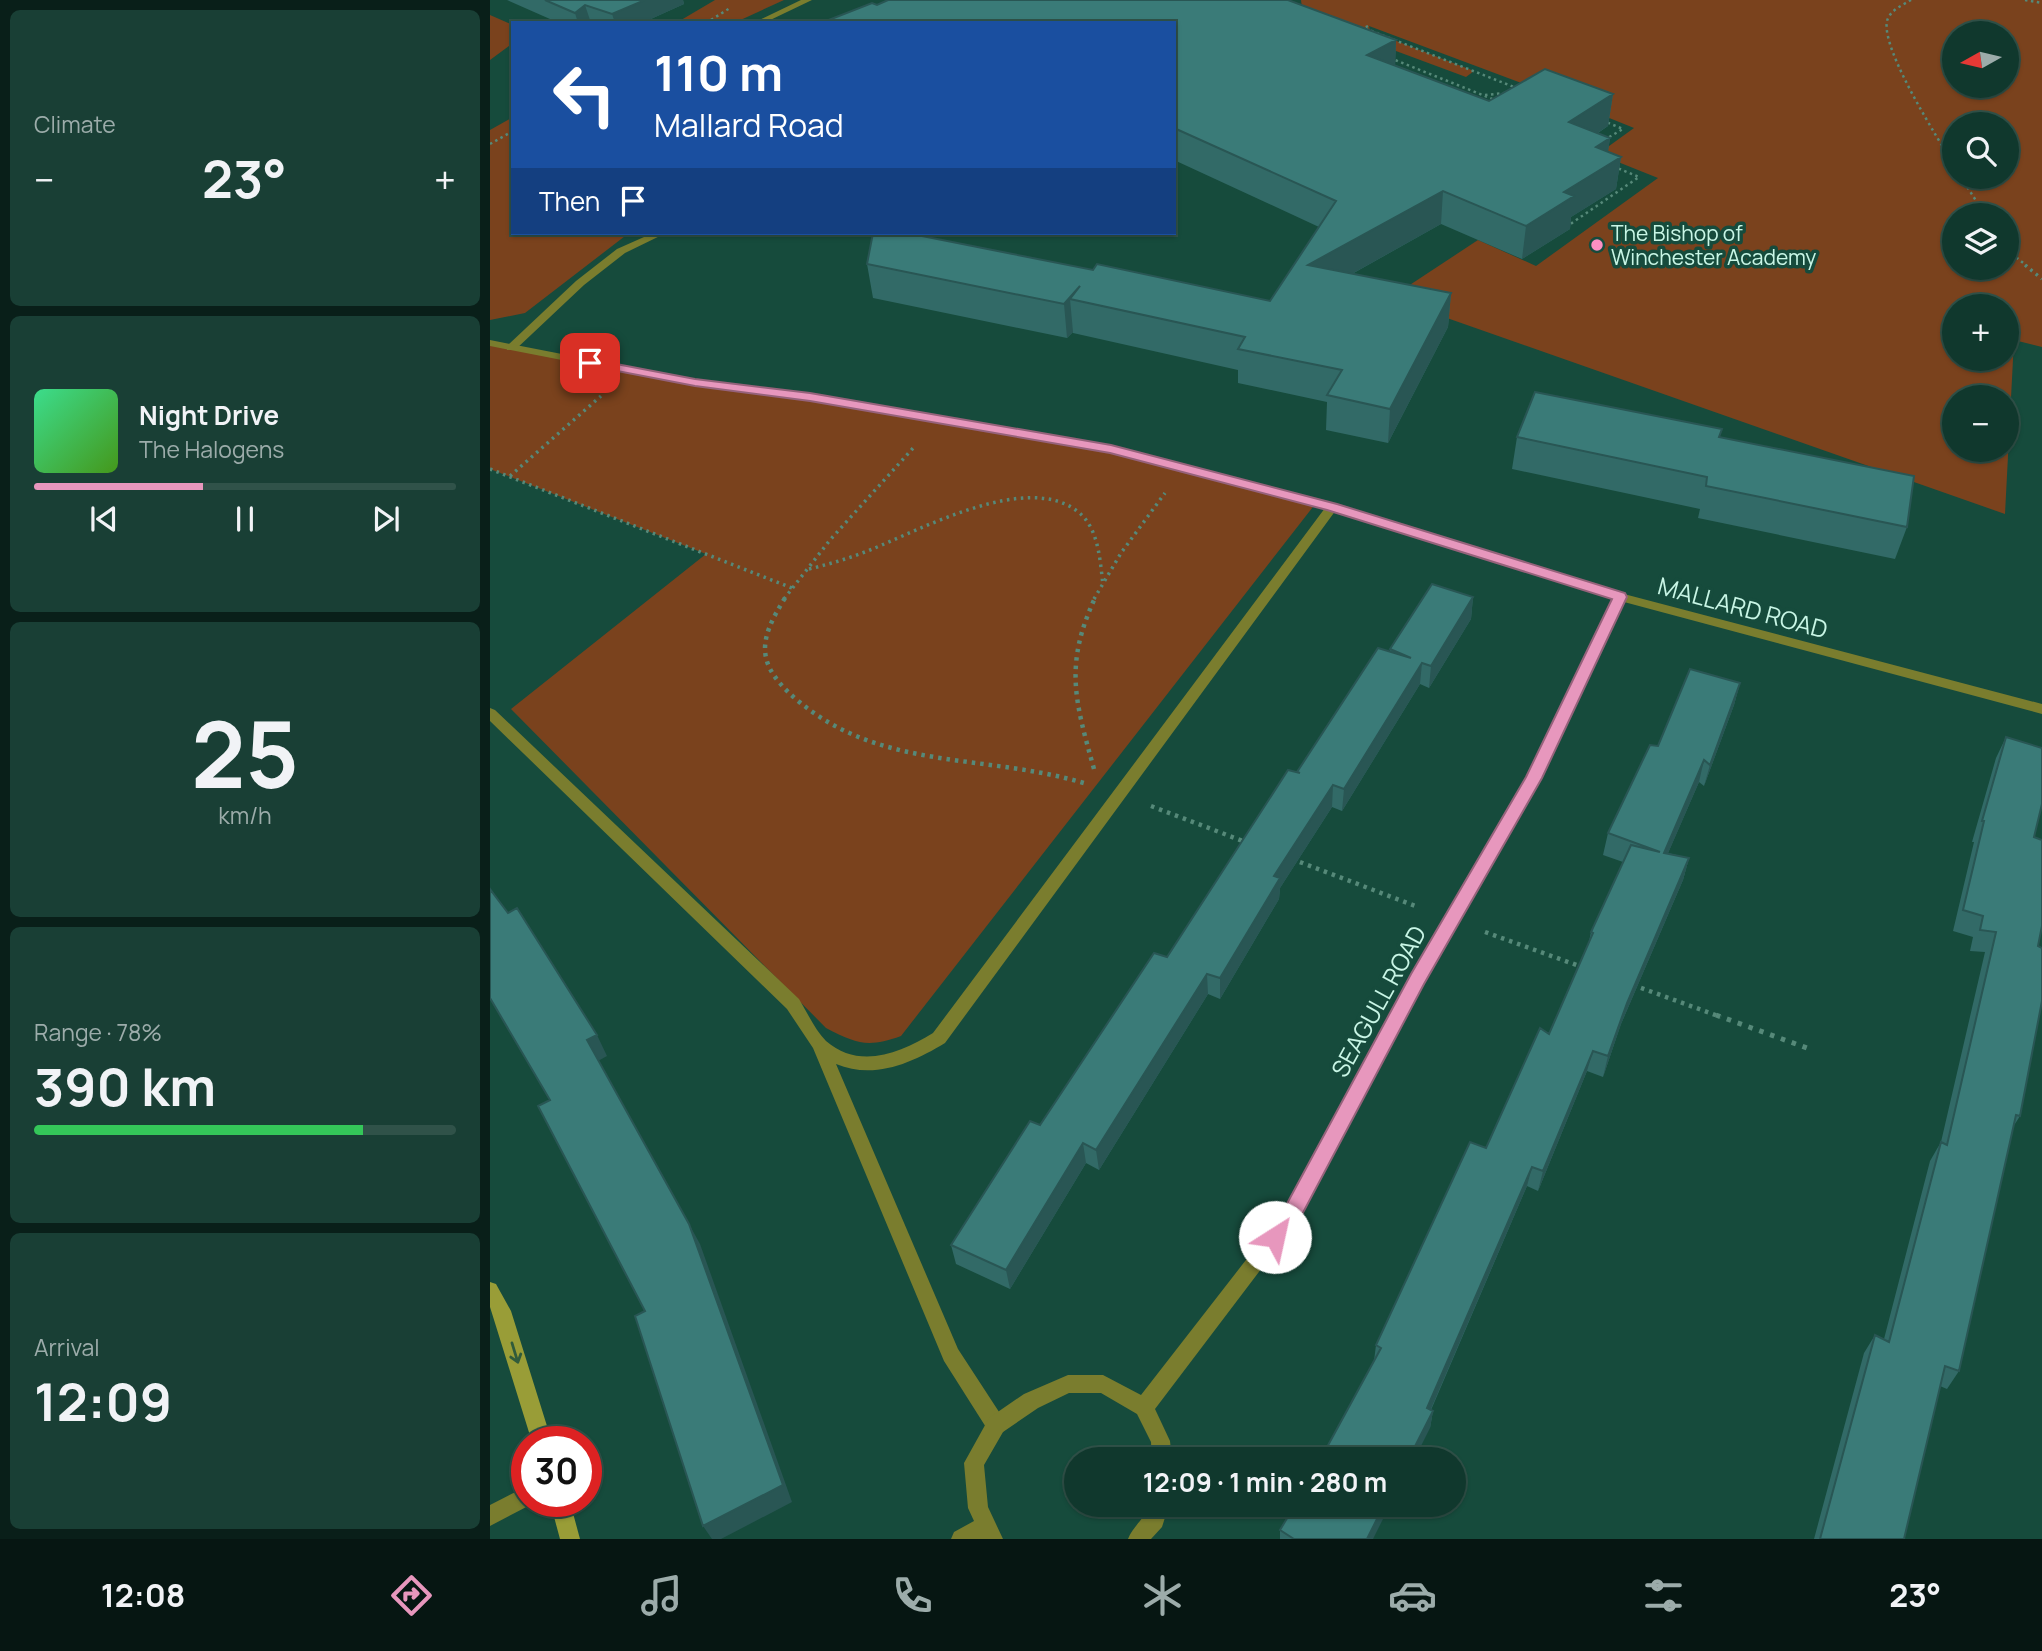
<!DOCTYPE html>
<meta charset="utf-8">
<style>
:root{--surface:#10382d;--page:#193f35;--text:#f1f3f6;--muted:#9cacaa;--line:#305249;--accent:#e797bd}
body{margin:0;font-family:Manrope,sans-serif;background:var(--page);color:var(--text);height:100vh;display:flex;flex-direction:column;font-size:26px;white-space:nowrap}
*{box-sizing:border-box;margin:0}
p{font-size:23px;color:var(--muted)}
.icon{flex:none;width:38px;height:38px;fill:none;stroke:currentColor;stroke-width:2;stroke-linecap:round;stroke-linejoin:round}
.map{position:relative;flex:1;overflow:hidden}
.sheet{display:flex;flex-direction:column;gap:10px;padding:10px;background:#091f19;width:490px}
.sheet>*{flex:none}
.banner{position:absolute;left:21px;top:21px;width:665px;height:214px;border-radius:0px;box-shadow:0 2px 5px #0004,0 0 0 2px var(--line);background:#1a4fa0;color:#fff;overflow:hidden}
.needle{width:46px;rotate:262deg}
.fabs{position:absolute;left:1452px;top:21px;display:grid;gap:14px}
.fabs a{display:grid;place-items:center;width:77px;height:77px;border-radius:50%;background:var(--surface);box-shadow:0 2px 5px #0004,0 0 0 2px var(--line);font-size:35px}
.speed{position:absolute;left:21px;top:1426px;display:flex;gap:14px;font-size:35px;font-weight:700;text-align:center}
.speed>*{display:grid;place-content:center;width:91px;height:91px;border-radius:50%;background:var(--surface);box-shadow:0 2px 5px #0004,0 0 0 2px var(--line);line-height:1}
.speed .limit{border:10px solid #d22;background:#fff;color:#111}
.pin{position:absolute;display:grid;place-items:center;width:60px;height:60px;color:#fff;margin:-30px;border-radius:14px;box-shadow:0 4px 10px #0006}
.me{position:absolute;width:77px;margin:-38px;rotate:35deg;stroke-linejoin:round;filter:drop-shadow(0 0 5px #0008)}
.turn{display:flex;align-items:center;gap:24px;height:147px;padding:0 28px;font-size:32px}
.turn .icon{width:91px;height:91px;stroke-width:2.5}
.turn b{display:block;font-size:49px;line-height:60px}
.then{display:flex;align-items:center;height:66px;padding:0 28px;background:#0003;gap:14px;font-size:26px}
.big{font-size:52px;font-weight:700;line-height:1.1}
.sheet .tile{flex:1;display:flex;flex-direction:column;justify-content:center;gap:10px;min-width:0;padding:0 24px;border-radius:10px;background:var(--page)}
.sheet .dial{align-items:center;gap:0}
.dial b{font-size:91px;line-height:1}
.song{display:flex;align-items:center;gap:21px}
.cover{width:84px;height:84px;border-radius:10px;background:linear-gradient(135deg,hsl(150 70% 55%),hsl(100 70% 35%))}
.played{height:7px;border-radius:4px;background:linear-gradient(90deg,var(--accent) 40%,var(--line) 40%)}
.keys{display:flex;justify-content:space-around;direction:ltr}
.heat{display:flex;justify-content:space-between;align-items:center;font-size:38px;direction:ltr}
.charge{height:10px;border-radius:5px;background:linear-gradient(90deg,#34c759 78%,var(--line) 0)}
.trip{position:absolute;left:574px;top:1447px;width:402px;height:70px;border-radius:35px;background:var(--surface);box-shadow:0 2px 5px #0004,0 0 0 2px var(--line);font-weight:700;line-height:70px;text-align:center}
.dock{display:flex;height:112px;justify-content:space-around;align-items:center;background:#061612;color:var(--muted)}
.dock .icon{width:49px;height:49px}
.dock .selected{color:var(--accent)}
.dock b{font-size:32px;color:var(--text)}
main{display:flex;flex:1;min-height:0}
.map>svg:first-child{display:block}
.green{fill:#7a421d;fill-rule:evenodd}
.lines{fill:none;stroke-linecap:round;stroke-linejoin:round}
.path-far3{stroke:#568979;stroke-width:2.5;stroke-dasharray:2.5 3.5;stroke-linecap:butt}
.path-far2{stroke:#568979;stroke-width:3.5;stroke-dasharray:2.5 4.5;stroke-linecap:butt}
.path-far1{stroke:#568979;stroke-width:4.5;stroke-dasharray:3.5 5;stroke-linecap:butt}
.path{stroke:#568979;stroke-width:5;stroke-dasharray:4.5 7;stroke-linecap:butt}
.lane{fill:#7a7d2e;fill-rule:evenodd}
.street{fill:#7a7d2e;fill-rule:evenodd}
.secondary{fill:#999d37;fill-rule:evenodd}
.wall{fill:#326a67}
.shaded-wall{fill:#295654}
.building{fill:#3a7b78;stroke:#295654;stroke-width:2}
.oneway{stroke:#305b3b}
.route{fill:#e797bd;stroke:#96627b;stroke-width:2}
.poi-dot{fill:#fc8fc2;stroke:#164b3c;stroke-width:2.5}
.labels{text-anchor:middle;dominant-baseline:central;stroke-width:7;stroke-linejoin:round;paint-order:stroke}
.far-poi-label{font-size:21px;fill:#c9f6e6;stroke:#164b3c;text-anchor:start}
.street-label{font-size:24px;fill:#c9f6e6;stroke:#164b3c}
</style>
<main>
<section class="sheet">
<div class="tile"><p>Climate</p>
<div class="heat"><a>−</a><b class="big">23°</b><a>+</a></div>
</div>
<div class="tile">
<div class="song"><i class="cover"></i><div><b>Night Drive</b><p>The Halogens</p></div></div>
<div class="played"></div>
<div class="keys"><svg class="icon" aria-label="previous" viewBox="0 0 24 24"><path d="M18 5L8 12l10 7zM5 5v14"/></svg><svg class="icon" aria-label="pause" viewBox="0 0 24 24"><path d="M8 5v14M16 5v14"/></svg><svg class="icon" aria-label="next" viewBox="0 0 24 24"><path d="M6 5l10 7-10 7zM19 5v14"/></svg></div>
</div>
<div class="tile dial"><b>25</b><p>km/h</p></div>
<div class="tile"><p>Range · 78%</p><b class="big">390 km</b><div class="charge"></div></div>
<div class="tile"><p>Arrival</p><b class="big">12:09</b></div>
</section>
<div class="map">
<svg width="1552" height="1539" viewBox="0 0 1552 1539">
<rect width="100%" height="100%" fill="#164b3c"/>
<path class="green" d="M225,0H294L244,23H186Z
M811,0H1552V347L1524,340L1515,514L900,298L988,240L1046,266L1168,178L1108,154L1144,128L1045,88L879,26L880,30L857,33L812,8ZM1465,33H1517V86H1465ZM1465,124H1517V177H1465ZM1465,215H1517V268H1465ZM1465,306H1517V359H1465ZM1465,397H1517V450H1465Z
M0,15L23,25V43L0,60Z
M891,35L984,71L976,77L879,41Z
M23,117V233H139L35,313L0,320V130Z
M0,343L205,383L320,397L621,449L826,503L411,1036C378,1048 367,1044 336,1028L21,709L216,554L0,469Z"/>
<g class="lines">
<path class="path-far3" d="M1421,0C1413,5 1400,10 1397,21C1391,50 1449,140 1465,167
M1535,0L1552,3
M216,23L240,8
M878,26L874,28L1029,89
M900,58L1005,100
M995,95L1015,93
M1114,140L1133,129L1116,122
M0,144L23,131
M1471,177L1495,215
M1076,227L1149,177L1125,167
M1517,250L1537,266"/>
<path class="path-far2" d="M1535,265L1552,279
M0,469L302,588
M20,476L111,396
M319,569C340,564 360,558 380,550C432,529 536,472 587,511C609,527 610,561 613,585
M294,599L340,540L425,446
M604,599L631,553L675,493"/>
<path class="path-far1" d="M295,598C268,641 265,664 307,700C392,772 497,753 597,784
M604,769C585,701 574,665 605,598
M661,806L758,843
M802,859L928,907
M995,932L1092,967
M1143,985L1231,1017"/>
<path class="path" d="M1226,1015L1317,1048"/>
<path class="lane" d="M311,0H322L274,23H263Z
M163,233H176L135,253L94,285L25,350H17V346L86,281L127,249Z
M842,503L848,507L846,510L455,1043C422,1063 384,1080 346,1064L468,1349L513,1418L516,1425L513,1432L506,1434L499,1432L454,1361L323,1048L297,1009L0,721V708L5,710L309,999C317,1012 325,1030 336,1041C369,1070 411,1053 443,1033L838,504Z
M37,1486V1502L44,1503L0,1526V1505Z"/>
<path class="street" d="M0,340L205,380L320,394L621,446L846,504L1134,594L1552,704V714L1134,602L1051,778L933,984L806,1223L665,1409L680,1441L682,1460H662L661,1442L647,1414L611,1393H579L548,1408L513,1432L494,1465L498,1507L513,1539H461L464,1532L484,1521L478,1508L474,1463L499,1418L534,1394L578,1375H613L651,1395L794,1211L921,974L1037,777L1123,599L838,510L620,452L320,400L205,386L0,346Z
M659,1505H679L672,1527L661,1539H638C643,1526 655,1519 659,1505Z"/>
<path class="secondary" d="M0,1282L6,1284L21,1311L62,1442H42L0,1307Z
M60,1502H80L90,1539H70Z"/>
</g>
<path class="wall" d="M17,0H193L194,4L152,23H69Z
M398,0H798L906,40L905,65L999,101L1055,69L1123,94L1118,126L1108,133L1120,138L1118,151L1131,157L1126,189L1081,217L1080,229L1032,259L951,224L862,274L961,293L958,327L898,443L836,430L837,402L748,383V370L583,333V332L577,338L383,298L377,264L383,233H417L603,270L607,264L780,301L829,227L684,160V23H331L382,3L387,5Z
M1027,437H1230L1417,527L1405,559L1208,518L1210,509L1022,469Z
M983,597L981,619L939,688L930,684L852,811L842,807L790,888L789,899L730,999L718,994L609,1170L596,1163L520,1289L466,1264L461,1245L677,957L807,773L900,651V649Z
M1250,683L1244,705L1214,786L1209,782L1178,853L1199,858L1193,880L1131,1024L1113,1077L1097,1071L1048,1191L1037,1186L941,1410L943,1411L940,1428L884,1361L886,1345L1059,1034L1098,946L1101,932L1133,862L1113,855L1118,833L1168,746Z
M1516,737L1544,837L1548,946L1530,1116L1523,1127L1469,1371L1457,1389L1450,1386L1414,1539H1324L1374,1353L1385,1335L1394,1339L1440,1161L1451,1142L1495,952L1480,951L1483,937L1463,931L1484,842H1482L1506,758Z
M790,1530L883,1539H790Z"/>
<path class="shaded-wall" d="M155,0H193L194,4L152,23H125L122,14Z
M95,5L101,23H88L85,13Z
M906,40L905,72L877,55Z
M1123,94L1118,126L1075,154L1079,122Z
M1120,138L1116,166L1131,157L1126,189L1081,217L1080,229L1032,259L1036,226L1074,192L1106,147Z
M953,191L951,224L817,299L818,265Z
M590,286L580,299L583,332L577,338L574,304Z
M961,293L958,327L898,443L900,409Z
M983,597L981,619L939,688L941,666Z
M932,663L930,684L852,811L854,789Z
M1250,683L1244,705L1214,786L1220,765Z
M1214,760L1209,782L1169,874L1174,853Z
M843,785L842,807L790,888L789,899L730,999V978L784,876Z
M1199,858L1193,880L1131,1024L1113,1077L1118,1056L1137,1003Z
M717,974L718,994L609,1170L606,1150Z
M107,1035L117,1056L108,1061L97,1040Z
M1103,1051L1097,1071L1048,1191L1053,1171Z
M593,1143L596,1163L520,1289L516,1270Z
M1042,1167L1037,1186L934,1425L937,1408Z
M199,1224L210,1244L302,1502L231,1539H222L213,1526Z
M943,1411L940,1428L924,1460H918Z
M894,1505H900L883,1539H877Z"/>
<path class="building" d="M55,0H155L122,14L95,5L85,13Z
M398,0H798L906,40L877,55L999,101L1055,69L1123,94L1079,122L1120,138L1106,147L1131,157L1074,192L1084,196L1036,226L953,191L818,265L961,293L900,409L837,395L852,370L748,349L755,337L580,299L590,286L574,304L377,264L383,233H417L603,270L607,264L780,301L846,201L684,128V23H331L382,3L387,5Z
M1045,392L1232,429L1229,437L1424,476L1417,527L1216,486L1217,477L1027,437Z
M942,584L983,597L941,666L932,663L854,789L843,785L784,876L790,878L730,978L717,974L606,1150L593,1143L516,1270L461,1245L540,1121L550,1125L664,953L677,957L798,770L810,773L807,772L888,648L921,658L900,649Z
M1200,669L1250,683L1220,765L1214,760L1174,853L1199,858L1137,1003L1118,1056L1103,1051L1053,1171L1042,1167L937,1408L943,1411L918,1460H830L891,1348L886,1345L980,1142L996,1148L1050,1028L1059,1034L1103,933L1101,932L1141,845L1170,852L1118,833L1160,745L1168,746Z
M1516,737L1552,748V804L1544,837L1552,840V926L1548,946L1552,948V1001L1530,1116L1526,1115L1469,1371L1455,1366L1414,1539H1330L1385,1335L1399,1342L1451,1142L1457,1145L1506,932L1490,930L1493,916L1473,910L1494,821H1492Z
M0,889L18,913L27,908L107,1035L97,1040L199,1224L293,1485L213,1526L145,1316L155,1311L48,1106L60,1100L0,998Z
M805,1505H894L877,1539H804L790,1530Z"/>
<defs><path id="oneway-shaft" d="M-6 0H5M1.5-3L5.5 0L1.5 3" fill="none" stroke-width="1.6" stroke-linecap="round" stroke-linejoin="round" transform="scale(1.75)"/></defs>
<use class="oneway" href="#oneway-shaft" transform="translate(25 1353) rotate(73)"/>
<path class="route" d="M100,359L205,379L320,393L621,445L847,504L1135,593L1137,597L1052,778L934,984L807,1224L792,1244L785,1247L778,1244L775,1237L793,1211L921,974L1036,777L1122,599L837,510L620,453L320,401L205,386L96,365V360Z"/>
<circle class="poi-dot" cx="1107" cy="245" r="7"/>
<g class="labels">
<g class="far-poi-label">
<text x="1121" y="233">The Bishop of<tspan x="1121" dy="24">Winchester Academy</tspan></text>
</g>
<g class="street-label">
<text transform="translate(1253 607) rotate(15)">MALLARD ROAD</text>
<text transform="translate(888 1001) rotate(-61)">SEAGULL ROAD</text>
</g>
</g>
</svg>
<div class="fabs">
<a><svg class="needle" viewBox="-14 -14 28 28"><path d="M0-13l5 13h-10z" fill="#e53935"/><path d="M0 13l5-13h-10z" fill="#9cacaa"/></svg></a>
<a><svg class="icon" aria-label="search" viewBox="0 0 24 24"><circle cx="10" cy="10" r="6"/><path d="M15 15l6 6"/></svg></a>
<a><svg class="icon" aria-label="layers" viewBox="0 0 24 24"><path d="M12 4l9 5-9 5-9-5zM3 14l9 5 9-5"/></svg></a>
<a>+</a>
<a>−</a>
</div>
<div class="speed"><div class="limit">30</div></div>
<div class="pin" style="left:100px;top:363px;background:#d93025"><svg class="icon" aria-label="arrive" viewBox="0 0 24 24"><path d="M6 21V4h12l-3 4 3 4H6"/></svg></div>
<svg class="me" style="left:785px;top:1237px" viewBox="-20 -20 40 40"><circle r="19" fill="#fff"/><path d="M0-13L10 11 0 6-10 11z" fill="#e797bd"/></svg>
<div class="trip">12:09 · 1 min · 280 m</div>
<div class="banner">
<div class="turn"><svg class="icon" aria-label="left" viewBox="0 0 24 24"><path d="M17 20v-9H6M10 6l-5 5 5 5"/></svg><div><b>110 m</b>Mallard Road</div></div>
<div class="then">Then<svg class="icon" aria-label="arrive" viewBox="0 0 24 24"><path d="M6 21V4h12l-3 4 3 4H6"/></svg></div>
</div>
</div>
</main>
<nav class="dock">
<b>12:08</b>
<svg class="icon selected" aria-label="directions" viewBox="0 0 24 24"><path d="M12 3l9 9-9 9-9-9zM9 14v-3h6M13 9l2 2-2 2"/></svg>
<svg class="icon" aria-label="music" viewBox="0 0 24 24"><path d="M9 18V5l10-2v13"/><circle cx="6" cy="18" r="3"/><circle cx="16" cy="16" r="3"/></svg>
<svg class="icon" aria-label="phone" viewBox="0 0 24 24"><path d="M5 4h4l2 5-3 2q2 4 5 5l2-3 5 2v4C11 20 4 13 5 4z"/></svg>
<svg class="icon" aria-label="climate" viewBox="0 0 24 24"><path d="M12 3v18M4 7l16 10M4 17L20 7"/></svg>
<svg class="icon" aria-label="car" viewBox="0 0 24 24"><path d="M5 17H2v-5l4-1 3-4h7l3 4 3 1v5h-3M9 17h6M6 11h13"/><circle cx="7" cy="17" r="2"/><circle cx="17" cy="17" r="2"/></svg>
<svg class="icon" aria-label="filters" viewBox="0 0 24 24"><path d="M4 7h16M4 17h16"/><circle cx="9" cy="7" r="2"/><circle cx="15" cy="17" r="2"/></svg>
<b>23°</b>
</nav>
